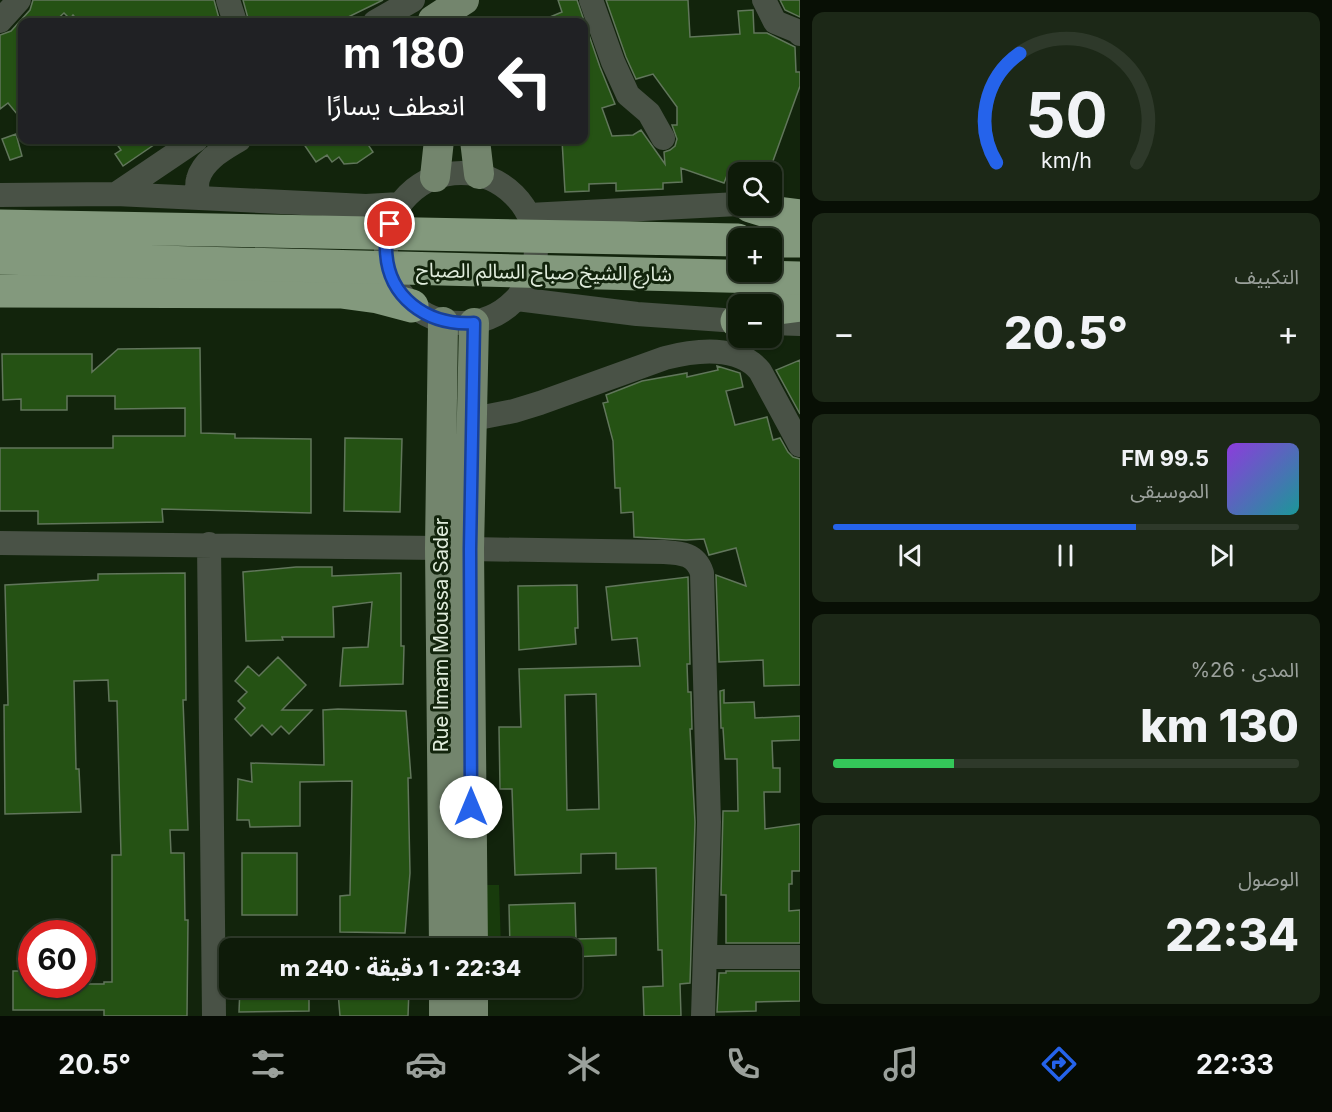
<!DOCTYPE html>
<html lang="ar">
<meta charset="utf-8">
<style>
:root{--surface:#0e1b09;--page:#1c2817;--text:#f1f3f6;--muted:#9ba19c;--line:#2e392a;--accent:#2563eb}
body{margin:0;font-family:Inter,"Noto Sans Arabic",sans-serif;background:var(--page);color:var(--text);direction:rtl;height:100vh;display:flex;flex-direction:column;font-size:22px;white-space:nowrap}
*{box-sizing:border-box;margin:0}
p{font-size:20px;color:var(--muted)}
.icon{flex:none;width:33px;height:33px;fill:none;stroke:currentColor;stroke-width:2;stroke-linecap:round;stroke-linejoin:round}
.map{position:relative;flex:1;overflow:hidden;direction:ltr}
.panel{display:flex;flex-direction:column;gap:12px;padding:12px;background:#080f05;width:532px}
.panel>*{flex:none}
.hud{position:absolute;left:18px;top:18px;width:570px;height:126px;border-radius:12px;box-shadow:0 2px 4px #0004,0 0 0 2px var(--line);direction:rtl;background:#202124;color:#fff;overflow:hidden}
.buttons{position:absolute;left:728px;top:162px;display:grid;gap:12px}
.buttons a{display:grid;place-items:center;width:54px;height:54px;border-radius:12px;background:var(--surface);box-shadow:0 2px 4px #0004,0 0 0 2px var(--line);font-size:30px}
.speed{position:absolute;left:18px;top:920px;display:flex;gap:12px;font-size:30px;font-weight:700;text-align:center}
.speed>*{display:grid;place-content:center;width:78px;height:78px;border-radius:50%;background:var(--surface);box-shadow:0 2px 4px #0004,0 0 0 2px var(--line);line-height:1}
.speed .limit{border:9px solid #d22;background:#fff;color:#111}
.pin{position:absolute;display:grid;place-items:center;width:51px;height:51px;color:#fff;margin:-26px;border:3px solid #fff;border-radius:50%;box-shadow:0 2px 6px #0007}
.me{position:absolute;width:66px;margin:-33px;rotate:0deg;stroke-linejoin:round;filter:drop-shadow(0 0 4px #0008)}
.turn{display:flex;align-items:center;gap:21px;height:126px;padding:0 24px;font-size:27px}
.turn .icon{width:78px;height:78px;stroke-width:2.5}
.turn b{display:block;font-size:42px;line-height:51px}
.big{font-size:45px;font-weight:800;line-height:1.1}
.panel .card{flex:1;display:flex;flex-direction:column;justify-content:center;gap:9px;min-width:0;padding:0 21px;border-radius:12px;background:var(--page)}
.panel .dial{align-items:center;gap:0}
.dial svg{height:156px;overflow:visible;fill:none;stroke:var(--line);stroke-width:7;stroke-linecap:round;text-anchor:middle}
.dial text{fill:var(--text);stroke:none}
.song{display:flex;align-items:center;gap:18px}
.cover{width:72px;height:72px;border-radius:9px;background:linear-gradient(135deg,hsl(270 70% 55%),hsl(180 70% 35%))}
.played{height:6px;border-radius:3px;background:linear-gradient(90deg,var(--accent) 65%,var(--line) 65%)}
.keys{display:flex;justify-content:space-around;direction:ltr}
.heat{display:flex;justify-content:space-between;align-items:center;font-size:33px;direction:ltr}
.charge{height:9px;border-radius:4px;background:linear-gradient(90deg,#34c759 26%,var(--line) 0)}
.trip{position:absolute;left:219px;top:938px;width:363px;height:60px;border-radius:12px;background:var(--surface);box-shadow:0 2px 4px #0004,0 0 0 2px var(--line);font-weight:800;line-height:60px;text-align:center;direction:rtl}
.dock{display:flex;height:96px;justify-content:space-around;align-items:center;background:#060b04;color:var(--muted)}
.dock .icon{width:42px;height:42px}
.dock .active{color:var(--accent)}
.dock b{font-size:27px;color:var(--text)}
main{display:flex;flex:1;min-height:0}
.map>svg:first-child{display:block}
.green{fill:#183b0c}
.building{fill:#255214;stroke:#61765b;stroke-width:1.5;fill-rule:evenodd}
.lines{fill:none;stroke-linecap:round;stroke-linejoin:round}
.minor{stroke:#495246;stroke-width:24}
.major{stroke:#73856d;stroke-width:30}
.highway{stroke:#83997d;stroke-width:33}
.highway-bridge{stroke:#83997d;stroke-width:33}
.route-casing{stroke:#184099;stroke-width:15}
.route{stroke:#2563eb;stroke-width:10}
.labels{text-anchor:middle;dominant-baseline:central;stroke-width:6;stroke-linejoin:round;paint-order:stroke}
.street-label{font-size:20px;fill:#e0ecdc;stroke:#12240c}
</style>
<main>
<section class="panel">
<div class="card dial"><svg viewBox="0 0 100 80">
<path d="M14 69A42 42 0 1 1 86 69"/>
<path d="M14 69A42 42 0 0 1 26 13" stroke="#2563eb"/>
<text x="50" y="56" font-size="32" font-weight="700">50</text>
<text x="50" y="72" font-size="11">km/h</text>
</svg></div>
<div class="card"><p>التكييف</p>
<div class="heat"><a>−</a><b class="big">20.5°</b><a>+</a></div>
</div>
<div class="card">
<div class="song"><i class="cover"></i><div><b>99.5 FM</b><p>الموسيقى</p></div></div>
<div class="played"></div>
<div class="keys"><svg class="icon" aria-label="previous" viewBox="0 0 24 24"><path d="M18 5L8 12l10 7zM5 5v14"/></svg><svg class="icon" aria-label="pause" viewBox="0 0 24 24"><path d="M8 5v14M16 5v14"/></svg><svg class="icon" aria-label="next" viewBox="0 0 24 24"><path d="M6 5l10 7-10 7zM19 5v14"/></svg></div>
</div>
<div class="card"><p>المدى · 26%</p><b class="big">130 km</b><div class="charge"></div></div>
<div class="card"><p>الوصول</p><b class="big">22:34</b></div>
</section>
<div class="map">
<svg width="800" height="1016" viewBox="0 0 800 1016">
<rect width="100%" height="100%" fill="#12240c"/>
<path class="green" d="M482,885H499L501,948H480Z"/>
<path class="building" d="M33,0H214L220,22H79L73,15L70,19L64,13L54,22H22V120L8,103L0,109V35L11,31L30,10Z
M243,0H383L338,22H249Z
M558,0H577L600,67L615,104L602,108L612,136L633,135L641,130L665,164L664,152L670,150L675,146L677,139L672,125H677V107L653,74L636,79L626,57L606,0H688L690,37L740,34L738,11L753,10L754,33H767L795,47L796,72H800V86L769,172H738V177L728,173L724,183L681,168L682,182L663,183V189L616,191V183L589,184V191L565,192L562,140H584V22H538L562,12Z
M780,0H800V17L785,10Z
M16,134L22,156L10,160L2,139Z
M114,140H161L123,166L115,154L121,150Z
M301,140H365L373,152L357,163L344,164L339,157L332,162L327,155L316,162Z
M200,348L201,433L235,434V438L311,439V513L162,509L163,522L38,524V511H0V448H113V436H185V408L115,409V396H67V410H21V399L3,400L2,354H92V372L118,349Z
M800,360V414L776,370Z
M717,366L740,373L743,387L726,391L735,425L767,417L773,440L780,438L788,452L793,457L800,459V685L764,686L763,660L719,662L716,575L746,586L736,548L709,555L704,539L686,540L634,537L633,512L621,513L620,488H615L613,441L603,403L608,402L606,395L642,381L687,373V377L718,370Z
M345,438L402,439L400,512L344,511Z
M296,567H332V576L401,573V646H404L403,684L340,686L343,648L368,647L372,602L333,607L334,637H282L283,640L246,641L243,572Z
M185,573L186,700H183L188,830H170L171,853H184L185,920H188L187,1016H104V1010H13V971H32V984H104V982H112V855H121L117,701H109L108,680L74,681L76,769H79L81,812L5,814L4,705H8L5,585L98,580V574Z
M688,577L690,664H687L688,692H691L692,729H690L695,822L690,983L680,984L681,1016H644L643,987L663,986L662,950H658L656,868L616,869V853L581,854V873L515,875L512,789H500L499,727H521L519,669L640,666L637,638L612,640L606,587ZM596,694L599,809L567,810L565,695Z
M577,585L578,628H575L576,644L519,650L518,586Z
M278,657L306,685L282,710H312L289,734L281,726L272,735L262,725L251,736L235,719L245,708L238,701L247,692L235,681L248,666L259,676Z
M724,690V703L754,702L755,718L800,716V740L772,741L773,768H780V792H764L765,829L800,824V871H792V884H789V911L800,910V943H726V895H721L723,811H738L737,759H725L723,728H721L720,691Z
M338,709L406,711L411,778H408L410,873L405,933L340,932V896L350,895L352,781L300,782V826L250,827L249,820H237L238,779L252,782L251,763L324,765L323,710Z
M242,853H297V915H242Z
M575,903L576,939L616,938V955L572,957V948H510L509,905Z
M726,971H800V1001L756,1002V1011L717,1012L719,973H726Z
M240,987H309V1011L239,1012Z
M409,989L408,1016H340L338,992Z"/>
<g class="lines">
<path class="minor" d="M228,0L235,22
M591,0L613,62L628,95L649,113L663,138
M764,0L775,22L797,31L800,34
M0,21L19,0
M375,22L413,0
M386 248a75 75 0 1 1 150 0a75 75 0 1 1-150 0Z
M116,194L196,140
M0,195L116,194L366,206L400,204
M198,198C198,192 196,185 198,179C203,160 224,149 239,140
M529,215L738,204
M517,299L637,314L738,321
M771,323L800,324
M473,419L514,411L540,403L665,358C696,350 739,345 760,371L800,445
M0,543L440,548
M209,544L214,1016
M469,549L664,552C682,553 696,554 702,573L709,822L703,1016
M705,957H800"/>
<path class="major" d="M433,20L464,0
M475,140L479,174
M435,177L439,140
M443,322L440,548L444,948
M473,948L469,549L474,323
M444,987V1016
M473,987V1016"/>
<path class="highway" d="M750,206L770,212L800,216
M771,241H800
M0,291L341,292L378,297L412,306
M771,309L800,305
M737,321H738"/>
<path class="highway-bridge" d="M0,226L738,240
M0,258L800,278"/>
</g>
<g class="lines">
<g class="route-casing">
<path id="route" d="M390,224C388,231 386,240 386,247C386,297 427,326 474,323L470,549L471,807"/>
</g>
<use href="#route" class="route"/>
</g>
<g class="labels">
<g class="street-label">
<text transform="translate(544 272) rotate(1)">شارع الشيخ صباح السالم الصباح</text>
<text transform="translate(441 635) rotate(-90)">Rue Imam Moussa Sader</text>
</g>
</g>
</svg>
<div class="buttons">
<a><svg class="icon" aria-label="search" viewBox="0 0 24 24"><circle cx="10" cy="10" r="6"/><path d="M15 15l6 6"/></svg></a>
<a>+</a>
<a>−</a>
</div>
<div class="speed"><div class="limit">60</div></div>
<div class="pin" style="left:390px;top:224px;background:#d93025"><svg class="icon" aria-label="arrive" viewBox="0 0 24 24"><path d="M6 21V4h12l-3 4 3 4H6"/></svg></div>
<svg class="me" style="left:471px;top:807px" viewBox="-20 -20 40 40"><circle r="19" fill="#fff"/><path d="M0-13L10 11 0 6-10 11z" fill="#2563eb"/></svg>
<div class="trip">22:34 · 1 دقيقة · 240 m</div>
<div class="hud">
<div class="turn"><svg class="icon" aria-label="left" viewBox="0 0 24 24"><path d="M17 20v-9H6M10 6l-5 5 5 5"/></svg><div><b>180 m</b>انعطف يسارًا</div></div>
</div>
</div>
</main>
<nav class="dock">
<b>22:33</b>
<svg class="icon active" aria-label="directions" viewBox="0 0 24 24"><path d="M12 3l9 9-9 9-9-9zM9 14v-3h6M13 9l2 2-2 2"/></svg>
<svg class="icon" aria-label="music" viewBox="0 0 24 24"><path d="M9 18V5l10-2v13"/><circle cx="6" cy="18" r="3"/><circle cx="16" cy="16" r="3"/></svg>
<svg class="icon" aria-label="phone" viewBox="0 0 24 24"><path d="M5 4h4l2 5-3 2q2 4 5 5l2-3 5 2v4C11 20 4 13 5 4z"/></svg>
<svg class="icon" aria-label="climate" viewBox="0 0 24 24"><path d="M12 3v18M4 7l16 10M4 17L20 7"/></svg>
<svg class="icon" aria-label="car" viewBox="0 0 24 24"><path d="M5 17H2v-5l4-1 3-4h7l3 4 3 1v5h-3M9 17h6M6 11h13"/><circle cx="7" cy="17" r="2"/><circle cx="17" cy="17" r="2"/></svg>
<svg class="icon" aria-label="filters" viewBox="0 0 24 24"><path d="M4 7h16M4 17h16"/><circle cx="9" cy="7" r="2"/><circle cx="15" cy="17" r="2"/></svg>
<b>20.5°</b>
</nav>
